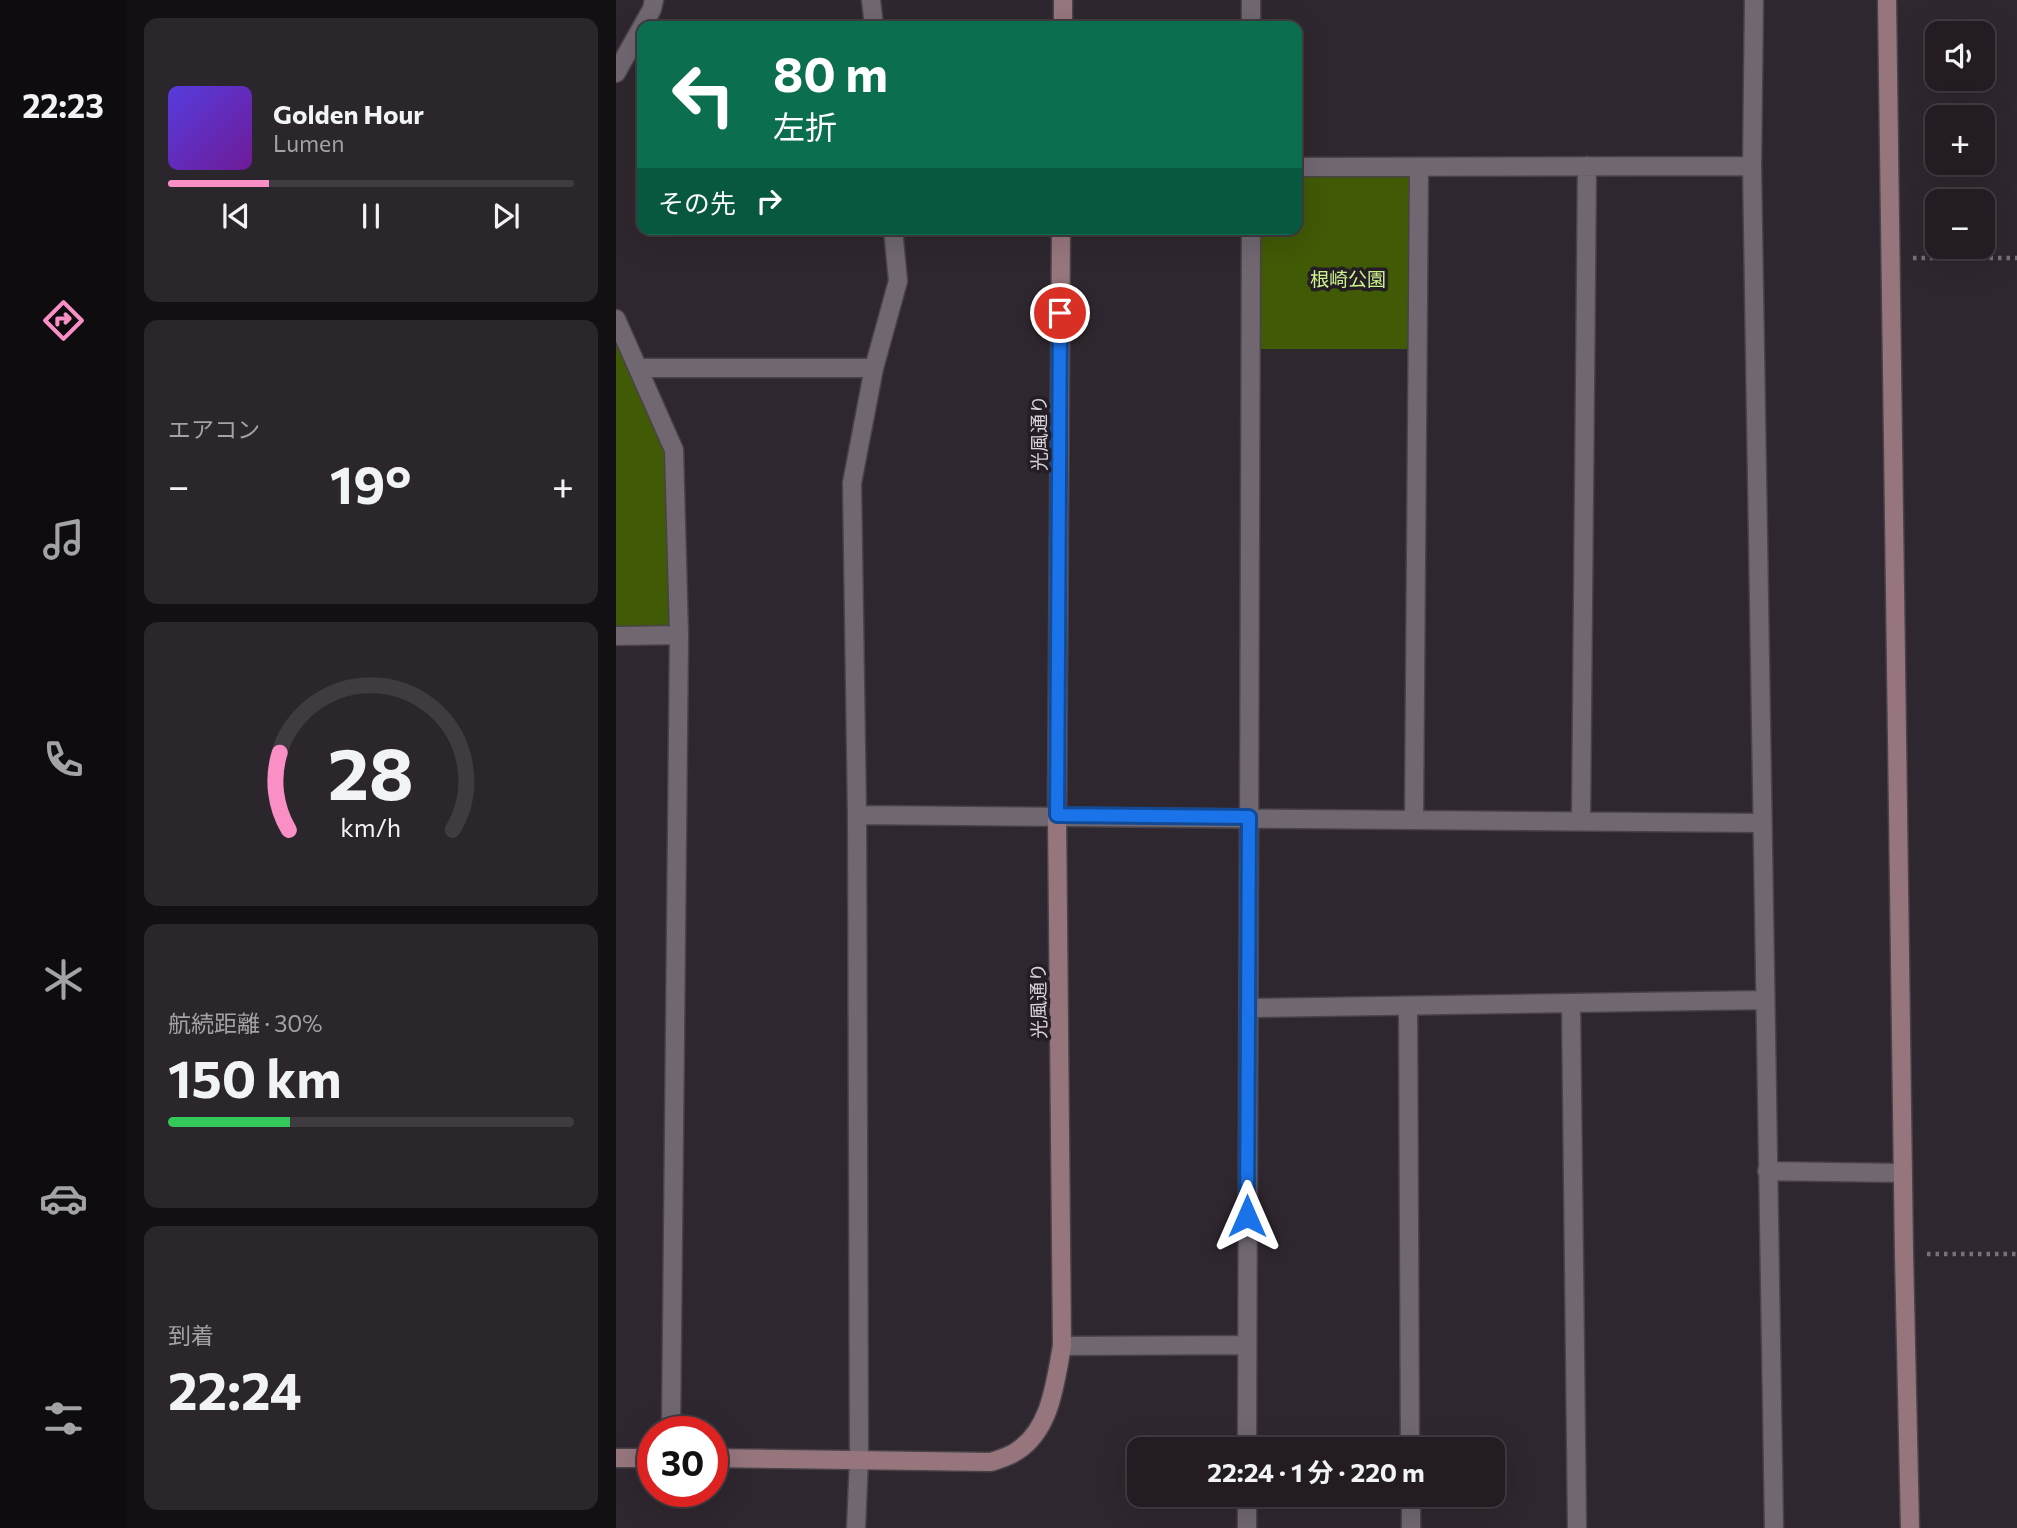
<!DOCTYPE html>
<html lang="ja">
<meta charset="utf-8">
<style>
:root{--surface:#231d23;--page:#2b262b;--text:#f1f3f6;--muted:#a3a2a6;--line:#403b41;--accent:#fa8fc6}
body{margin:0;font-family:Commissioner,"Noto Sans JP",sans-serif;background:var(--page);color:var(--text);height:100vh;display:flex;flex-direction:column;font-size:26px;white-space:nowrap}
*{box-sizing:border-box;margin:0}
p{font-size:23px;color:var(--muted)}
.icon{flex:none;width:38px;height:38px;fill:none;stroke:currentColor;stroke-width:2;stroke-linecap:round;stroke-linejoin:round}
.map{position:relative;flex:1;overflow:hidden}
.panel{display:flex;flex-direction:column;gap:18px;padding:18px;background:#131013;width:490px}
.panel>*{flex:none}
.top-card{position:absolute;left:21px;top:21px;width:665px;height:214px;border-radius:14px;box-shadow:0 7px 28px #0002,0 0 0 2px var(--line);background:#0b6e4f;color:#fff;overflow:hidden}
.controls{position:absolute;left:1309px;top:21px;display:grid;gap:14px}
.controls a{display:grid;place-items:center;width:70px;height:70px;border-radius:14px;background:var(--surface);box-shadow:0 7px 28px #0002,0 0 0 2px var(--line);font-size:35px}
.speed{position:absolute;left:21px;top:1416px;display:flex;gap:14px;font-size:35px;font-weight:700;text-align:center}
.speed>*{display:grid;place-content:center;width:91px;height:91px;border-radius:50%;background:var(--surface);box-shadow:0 7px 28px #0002,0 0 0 2px var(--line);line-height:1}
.speed .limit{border:10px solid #d22;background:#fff;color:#111}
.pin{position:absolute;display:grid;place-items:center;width:60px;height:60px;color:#fff;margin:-30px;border:4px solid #fff;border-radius:50%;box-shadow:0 2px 7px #0007}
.me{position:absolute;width:77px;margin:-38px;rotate:0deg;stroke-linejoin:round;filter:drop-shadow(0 0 5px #0008)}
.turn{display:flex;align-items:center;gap:24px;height:147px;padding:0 21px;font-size:32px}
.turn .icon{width:91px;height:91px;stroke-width:2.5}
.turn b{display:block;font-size:49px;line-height:60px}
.then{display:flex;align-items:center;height:66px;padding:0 21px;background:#0003;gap:14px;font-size:26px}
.big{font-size:52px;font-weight:700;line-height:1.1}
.panel .tile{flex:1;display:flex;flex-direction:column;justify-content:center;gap:10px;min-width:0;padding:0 24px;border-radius:14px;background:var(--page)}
.panel .dial{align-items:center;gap:0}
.dial svg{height:182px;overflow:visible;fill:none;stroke:var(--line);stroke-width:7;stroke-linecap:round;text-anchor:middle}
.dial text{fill:var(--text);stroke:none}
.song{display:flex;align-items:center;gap:21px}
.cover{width:84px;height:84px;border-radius:10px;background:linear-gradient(135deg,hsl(250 70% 55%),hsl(280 70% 35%))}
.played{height:7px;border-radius:4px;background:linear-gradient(90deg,var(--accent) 25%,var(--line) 25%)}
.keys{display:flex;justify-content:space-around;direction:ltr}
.heat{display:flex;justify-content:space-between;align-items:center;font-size:38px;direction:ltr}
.charge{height:10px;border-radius:5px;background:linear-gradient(90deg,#34c759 30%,var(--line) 0)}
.trip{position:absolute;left:511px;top:1437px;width:378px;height:70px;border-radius:14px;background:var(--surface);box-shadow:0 7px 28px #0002,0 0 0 2px var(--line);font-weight:700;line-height:70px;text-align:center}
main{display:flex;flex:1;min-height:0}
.menu{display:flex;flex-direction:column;width:126px;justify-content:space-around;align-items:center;background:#0e0c0e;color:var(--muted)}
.menu .icon{width:49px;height:49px}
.menu .on{color:var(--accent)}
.menu b{font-size:32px;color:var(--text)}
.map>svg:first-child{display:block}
.green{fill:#405a06}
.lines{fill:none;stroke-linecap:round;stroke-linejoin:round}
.street-casing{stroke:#494349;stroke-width:21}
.secondary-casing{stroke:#494349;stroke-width:21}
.path{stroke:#787178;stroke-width:4.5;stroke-dasharray:3.5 5;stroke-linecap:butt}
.street{stroke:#706770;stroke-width:18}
.secondary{stroke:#96767c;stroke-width:18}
.route-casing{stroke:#114b97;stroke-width:18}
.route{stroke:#1a73e8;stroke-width:12}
.labels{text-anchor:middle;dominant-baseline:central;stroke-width:7;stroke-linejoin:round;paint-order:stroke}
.park-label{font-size:19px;fill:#caf38b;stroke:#251d25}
.street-label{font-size:19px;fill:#d9d4d9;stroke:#251d25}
</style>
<main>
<nav class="menu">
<b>22:23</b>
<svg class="icon on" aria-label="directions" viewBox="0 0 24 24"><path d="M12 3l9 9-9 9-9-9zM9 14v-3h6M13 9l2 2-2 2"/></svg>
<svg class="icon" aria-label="music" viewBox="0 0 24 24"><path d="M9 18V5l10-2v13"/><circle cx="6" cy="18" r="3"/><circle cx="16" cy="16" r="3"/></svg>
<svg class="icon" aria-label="phone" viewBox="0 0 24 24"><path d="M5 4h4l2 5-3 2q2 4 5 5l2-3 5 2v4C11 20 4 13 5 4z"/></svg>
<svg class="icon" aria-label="climate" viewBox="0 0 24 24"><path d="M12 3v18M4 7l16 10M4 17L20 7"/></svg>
<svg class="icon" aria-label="car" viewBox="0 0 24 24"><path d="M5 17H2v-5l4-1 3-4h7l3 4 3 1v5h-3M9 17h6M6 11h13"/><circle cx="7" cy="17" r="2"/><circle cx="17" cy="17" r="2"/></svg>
<svg class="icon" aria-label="filters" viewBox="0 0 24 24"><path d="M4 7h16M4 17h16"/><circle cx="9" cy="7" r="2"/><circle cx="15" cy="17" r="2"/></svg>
</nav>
<section class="panel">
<div class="tile">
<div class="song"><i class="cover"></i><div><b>Golden Hour</b><p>Lumen</p></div></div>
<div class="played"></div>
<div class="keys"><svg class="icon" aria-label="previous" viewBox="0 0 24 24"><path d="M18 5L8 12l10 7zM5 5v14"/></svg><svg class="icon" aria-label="pause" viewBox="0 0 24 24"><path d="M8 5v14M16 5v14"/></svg><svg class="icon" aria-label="next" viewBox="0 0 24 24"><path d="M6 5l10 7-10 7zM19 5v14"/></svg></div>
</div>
<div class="tile"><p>エアコン</p>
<div class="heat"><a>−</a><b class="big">19°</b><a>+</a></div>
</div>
<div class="tile dial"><svg viewBox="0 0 100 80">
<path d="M14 69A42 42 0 1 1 86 69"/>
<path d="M14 69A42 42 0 0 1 10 35" stroke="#fa8fc6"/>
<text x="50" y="56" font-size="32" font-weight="700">28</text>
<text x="50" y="72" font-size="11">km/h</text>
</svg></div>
<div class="tile"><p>航続距離 · 30%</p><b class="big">150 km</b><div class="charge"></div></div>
<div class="tile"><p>到着</p><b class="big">22:24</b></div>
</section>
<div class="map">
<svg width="1401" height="1528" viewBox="0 0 1401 1528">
<rect width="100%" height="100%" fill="#2f272f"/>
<path class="green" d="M681,167H803L802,349H634L635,229H681Z
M0,320L58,450L63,635L0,636Z"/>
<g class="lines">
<g class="street-casing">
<path id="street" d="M255,0L258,26
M1138,0L1136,166L1158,1528
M635,26V0
M0,73L36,9L38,0
M681,167L1136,166
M0,319L58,450L63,635L55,1432
M22,368H258
M0,636L63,635
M241,815L1145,823
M798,819L803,167
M965,821L971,166
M955,1004L961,1528
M792,1006L794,1449
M632,1008L1148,1000
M1151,1171L1286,1173
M446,1346L631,1345
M631,1449L635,229
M631,1494V1528
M795,1494V1528
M240,1528L243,1459L241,815L236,483L258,368L282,281L277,229"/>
</g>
<g class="secondary-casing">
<path id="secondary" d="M1271,0L1288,1254L1294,1528
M447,26V0
M0,1458H37
M96,1458L375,1462C384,1459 394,1456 401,1451C435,1429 439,1383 446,1346L441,815L445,229"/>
</g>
<path class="path" d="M1297,258H1401
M1311,1254H1401"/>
<use href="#street" class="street"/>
<use href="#secondary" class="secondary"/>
</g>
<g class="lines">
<g class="route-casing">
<path id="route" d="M444,313L441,815L633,817L631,1216"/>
</g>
<use href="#route" class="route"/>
</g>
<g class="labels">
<g class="park-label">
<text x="732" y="278">根崎公園</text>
</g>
<g class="street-label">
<text transform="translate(422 433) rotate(-90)">光風通り</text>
<text transform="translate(422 1001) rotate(-91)">光風通り</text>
</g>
</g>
</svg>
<div class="controls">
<a><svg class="icon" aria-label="sound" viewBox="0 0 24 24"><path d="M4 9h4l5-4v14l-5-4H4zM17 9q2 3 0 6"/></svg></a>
<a>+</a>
<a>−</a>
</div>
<div class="speed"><div class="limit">30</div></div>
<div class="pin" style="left:444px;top:313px;background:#d93025"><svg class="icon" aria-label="arrive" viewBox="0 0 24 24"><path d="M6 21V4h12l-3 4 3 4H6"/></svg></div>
<svg class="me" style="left:631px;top:1216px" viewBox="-20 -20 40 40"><path d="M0-17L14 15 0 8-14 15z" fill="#1a73e8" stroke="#fff" stroke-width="4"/></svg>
<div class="trip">22:24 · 1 分 · 220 m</div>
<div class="top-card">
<div class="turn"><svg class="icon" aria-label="left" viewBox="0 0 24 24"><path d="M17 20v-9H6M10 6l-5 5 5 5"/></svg><div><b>80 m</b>左折</div></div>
<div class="then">その先<svg class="icon" aria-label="right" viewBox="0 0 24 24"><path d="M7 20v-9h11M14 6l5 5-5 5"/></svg></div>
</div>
</div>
</main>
